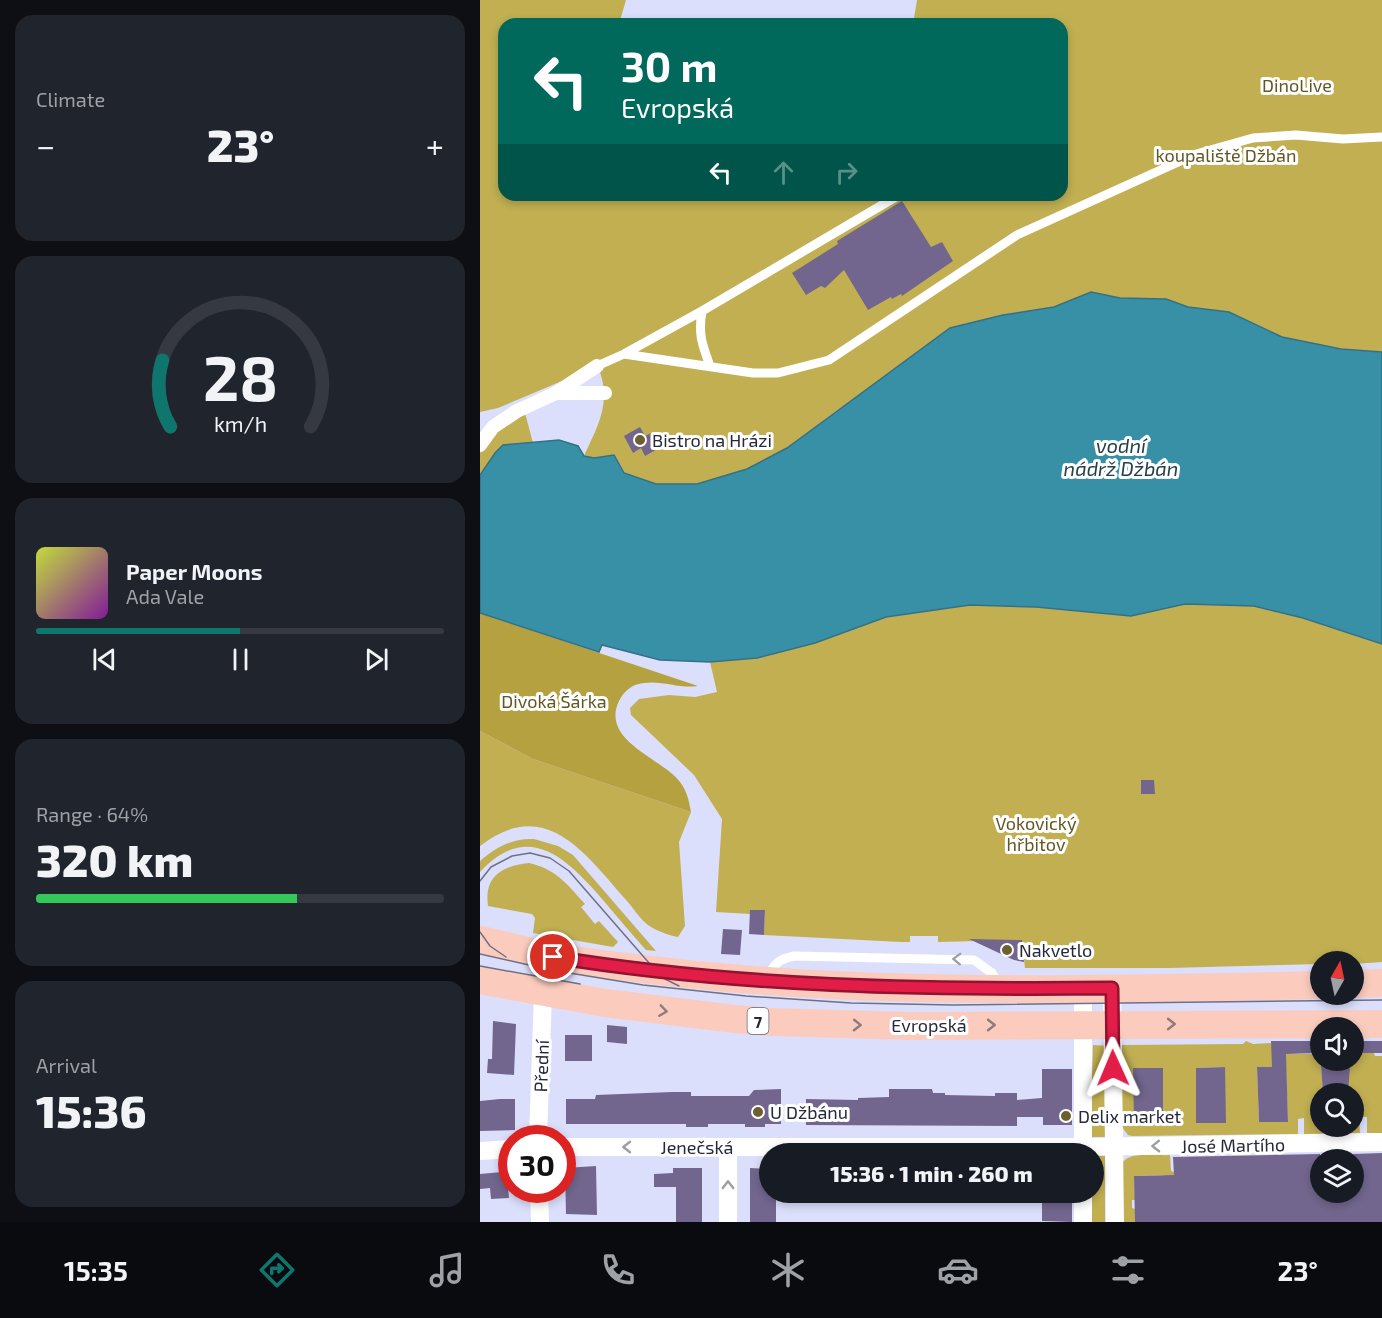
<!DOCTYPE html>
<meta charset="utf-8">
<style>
:root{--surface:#171b24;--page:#20242c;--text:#f1f3f6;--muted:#9ea1a6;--line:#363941;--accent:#0f766e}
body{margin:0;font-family:"Exo 2",sans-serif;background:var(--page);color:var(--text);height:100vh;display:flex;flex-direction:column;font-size:22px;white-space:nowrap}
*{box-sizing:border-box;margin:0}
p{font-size:20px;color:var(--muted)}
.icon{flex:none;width:33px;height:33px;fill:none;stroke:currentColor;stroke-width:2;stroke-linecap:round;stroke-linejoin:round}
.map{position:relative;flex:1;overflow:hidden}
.side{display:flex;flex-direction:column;gap:15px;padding:15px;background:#0d0f14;width:480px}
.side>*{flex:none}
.banner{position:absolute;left:18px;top:18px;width:570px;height:183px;border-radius:18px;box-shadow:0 3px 9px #0003;background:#00695c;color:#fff;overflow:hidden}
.needle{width:39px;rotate:9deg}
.fabs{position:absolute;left:830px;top:951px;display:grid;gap:12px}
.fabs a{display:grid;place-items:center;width:54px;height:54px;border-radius:50%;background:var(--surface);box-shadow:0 3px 9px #0003;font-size:30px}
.speed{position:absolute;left:18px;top:1125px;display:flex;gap:12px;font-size:30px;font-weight:700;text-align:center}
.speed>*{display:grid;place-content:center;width:78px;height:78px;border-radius:50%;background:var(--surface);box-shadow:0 3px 9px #0003;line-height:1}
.speed .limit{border:9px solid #d22;background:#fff;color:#111}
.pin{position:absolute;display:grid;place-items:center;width:51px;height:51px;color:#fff;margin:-26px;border:3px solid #fff;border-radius:50%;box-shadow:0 2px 6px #0007}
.me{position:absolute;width:66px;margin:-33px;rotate:359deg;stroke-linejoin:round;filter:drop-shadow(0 0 4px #0008)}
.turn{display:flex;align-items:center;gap:21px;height:126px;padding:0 24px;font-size:27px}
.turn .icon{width:78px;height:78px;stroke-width:2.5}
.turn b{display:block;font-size:42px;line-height:51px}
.lanes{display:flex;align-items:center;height:57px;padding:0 24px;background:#0003;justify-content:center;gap:30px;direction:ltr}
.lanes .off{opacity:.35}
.big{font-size:45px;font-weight:800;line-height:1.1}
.side .tile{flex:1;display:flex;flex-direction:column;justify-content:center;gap:9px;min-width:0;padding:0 21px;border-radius:18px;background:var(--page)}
.side .dial{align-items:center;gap:0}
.dial svg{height:156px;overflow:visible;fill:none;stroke:var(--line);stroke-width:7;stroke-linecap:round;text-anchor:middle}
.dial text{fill:var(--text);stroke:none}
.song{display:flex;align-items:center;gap:18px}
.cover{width:72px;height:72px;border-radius:9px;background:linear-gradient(135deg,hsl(70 70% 55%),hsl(290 70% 35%))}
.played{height:6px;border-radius:3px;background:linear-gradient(90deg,var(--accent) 50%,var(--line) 50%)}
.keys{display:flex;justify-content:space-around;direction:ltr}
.heat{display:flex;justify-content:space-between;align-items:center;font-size:33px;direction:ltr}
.charge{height:9px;border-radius:4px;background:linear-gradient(90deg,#34c759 64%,var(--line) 0)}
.trip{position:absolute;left:279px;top:1143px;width:345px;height:60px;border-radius:30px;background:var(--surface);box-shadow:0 3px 9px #0003;font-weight:800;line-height:60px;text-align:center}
.menu{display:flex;height:96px;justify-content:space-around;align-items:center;background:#090b0e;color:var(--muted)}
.menu .icon{width:42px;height:42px}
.menu .on{color:var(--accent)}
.menu b{font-size:27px;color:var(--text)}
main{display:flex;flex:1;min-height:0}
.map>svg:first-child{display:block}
.green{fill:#c1af52;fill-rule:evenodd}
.forest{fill:#b5a13f}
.water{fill:#3890a7;stroke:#337186;stroke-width:1.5}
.building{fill:#72668e}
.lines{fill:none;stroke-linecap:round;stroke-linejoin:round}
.service{stroke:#fff;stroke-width:9}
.pedestrian{stroke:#fff;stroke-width:14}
.minor{stroke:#fff;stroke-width:18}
.primary{stroke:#fbccbe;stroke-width:28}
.tram{stroke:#6d7186;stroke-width:1.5}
.oneway{stroke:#9d9fa6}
.oneway2{stroke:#907a7c}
.route-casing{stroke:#92132f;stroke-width:15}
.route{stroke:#e11d48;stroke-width:10}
.poi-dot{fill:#6c612e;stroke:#fff;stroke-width:2}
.labels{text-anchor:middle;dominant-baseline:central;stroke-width:6;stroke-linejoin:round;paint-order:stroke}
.shield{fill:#fff;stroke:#676975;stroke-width:1.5}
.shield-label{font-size:16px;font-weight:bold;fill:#26293a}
.park-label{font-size:18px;fill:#625724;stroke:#fff}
.poi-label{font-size:18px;fill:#26293a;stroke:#fff;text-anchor:start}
.street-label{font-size:18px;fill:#26293a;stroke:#fff}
.water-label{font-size:20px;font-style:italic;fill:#254048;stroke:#fff}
</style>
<main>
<section class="side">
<div class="tile"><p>Climate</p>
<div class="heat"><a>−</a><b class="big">23°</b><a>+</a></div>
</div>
<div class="tile dial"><svg viewBox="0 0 100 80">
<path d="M14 69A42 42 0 1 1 86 69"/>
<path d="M14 69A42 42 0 0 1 10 35" stroke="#0f766e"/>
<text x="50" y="56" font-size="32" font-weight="700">28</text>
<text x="50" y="72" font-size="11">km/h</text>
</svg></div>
<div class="tile">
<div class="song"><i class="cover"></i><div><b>Paper Moons</b><p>Ada Vale</p></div></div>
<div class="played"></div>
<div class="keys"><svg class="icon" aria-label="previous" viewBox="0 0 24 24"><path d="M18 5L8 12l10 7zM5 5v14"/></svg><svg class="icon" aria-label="pause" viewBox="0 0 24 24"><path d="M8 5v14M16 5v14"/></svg><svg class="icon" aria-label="next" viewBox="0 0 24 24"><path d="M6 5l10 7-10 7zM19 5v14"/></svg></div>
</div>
<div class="tile"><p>Range · 64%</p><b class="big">320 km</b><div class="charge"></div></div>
<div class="tile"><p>Arrival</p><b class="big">15:36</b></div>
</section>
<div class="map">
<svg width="902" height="1222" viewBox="0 0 902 1222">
<rect width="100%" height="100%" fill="#dbdffb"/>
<path class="green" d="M0,0H146L139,24H24V195H582V24H433L437,0H902V352L861,349L802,337L749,312L708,307L686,299L640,298L611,292L574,307L523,315L356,411L307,448L267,469L217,484H176L144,473L133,455L114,458L104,456C117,427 131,405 120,372L89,378L18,408L0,412Z
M45,413L53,443C16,446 20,445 0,475V453L13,434Z
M705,604L774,606L823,618L902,644V962L873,964V962H840V964L689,968H545L542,940L458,942V936H430V942H421L284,935L285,910H271L270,914L236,912L242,819L214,775L151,715L150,708L159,699L189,695L215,697L237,692L230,662L277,658L335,643L406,617L490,605L556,607L651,616Z
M0,731L53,759L211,812L199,842L205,926L198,937C188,935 177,931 168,925C160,919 153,908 147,901C105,854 66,795 0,846Z
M54,839L78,846L93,855L176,951L166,950C151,933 137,917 123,900C88,860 49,819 0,872V861C16,847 33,838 54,839Z
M49,863C76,869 87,884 105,904L101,907L115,924L119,921L138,942L133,947L53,933L55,918L52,914L8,906C4,876 22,866 49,863Z
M766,1041L773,1044L791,1043L794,1054H840V1060H873V1053H894L895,1056H902V1133H887V1117H879L880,1133L824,1134V1118L818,1119V1134L652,1136L648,1135L642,1127V1045L763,1044ZM841,1066H869L868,1093L873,1094V1126H840V1094L843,1093ZM745,1067L716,1123V1068ZM777,1067H806L808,1122H779Z
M613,1045L628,1046L626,1137H610Z
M614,1154H625V1222H611V1193L614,1192Z
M690,1155L691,1171L694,1172V1222L684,1175L654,1176L655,1200H652V1208L655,1209V1222H643V1162C651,1151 677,1156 690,1155Z"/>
<path class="forest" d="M0,613L218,686C200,689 182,680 164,683C152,684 144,691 139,701C120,741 182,758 200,782C207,791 209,801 211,812L53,759L0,731Z"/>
<path class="water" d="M611,292L640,298L686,299L708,307L749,312L802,337L861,349L902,352V644L823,618L774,606L705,604L651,616L556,607L490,605L406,617L335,643L277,658L230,662L180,660L122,645L119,652L0,613V475L15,453L23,445L79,440L98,446L104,456L114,458L134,455L144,473L176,484H217L267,469L307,448L470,328L523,315L574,307Z"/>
<path class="building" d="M422,201L451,247L462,242L473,261L422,296L421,294L412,299L411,297L388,310L364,270L345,288L341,286L326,295L312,273L358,244L357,241Z
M160,427L165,436L173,432L181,447L165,456L161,448L153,453L144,436Z
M661,780H674L675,794H661Z
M270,910H285L284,935L269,934Z
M243,929L262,930L260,955L241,954Z
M489,939L542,940L544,962L534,960Z
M13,1021L36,1024L34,1075L7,1073L8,1059H12Z
M127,1025L147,1027V1044L127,1042Z
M85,1035H112V1061H85Z
M791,1041H840V1053L806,1054L808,1122H779L777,1067H792Z
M873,1041H902V1053H873Z
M841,1066H870L868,1094H843Z
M745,1067L746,1123H716V1068Z
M653,1068H683V1123L654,1124Z
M562,1069H592V1125H563V1117H537V1126L326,1125V1099L378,1100V1098L409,1097V1089H452L453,1093H465V1095L515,1096V1093H537V1100L562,1098Z
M301,1089V1124H285V1127H265V1124H228V1127H206V1124H86V1099H115L116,1095L192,1092H211V1096H269L274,1090Z
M20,1099H35V1130L0,1131V1101Z
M902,1153V1222H655L654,1176L694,1175L693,1157L840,1154V1192H873V1154Z
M116,1166L117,1215L86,1214L85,1168Z
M193,1168H222V1222H196V1187H174V1174L193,1173Z
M270,1168L290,1169V1192H296V1222H270Z
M32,1171V1187H28L29,1198L11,1199L10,1188L0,1189V1174Z
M562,1192H592V1222L562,1221Z"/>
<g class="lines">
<path class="service" d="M222,311C218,334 222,344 230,366
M144,354L273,373H298L349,360L537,235L716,154L773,138L816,135L863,139L902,137
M117,366L144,354L222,311L419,195
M287,977C294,964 299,959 314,956L494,960L512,973L519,985"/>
<path class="pedestrian" d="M76,393H125
M0,445L13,427L37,411L76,393L117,366"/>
<path class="minor" d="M632,988L635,1222
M603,989V1154
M58,1138L63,993
M82,1147H603L902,1142
M0,1151L32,1149
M59,1190L60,1222
M603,1192V1222
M248,1222V1147"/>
<path class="primary" d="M0,940C25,945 50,952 75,957C115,964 156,968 197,973C410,996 625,989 840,985
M0,980L125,1003L255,1019L291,1022L432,1026L902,1024
M873,984L902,983"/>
<path class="tram" d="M0,881L11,867L32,856L50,853L70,858L89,871L176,971L185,979L199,986
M0,932L10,946L26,957
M0,954L71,970L163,985L266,996L371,1003L473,1005L902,1000
M0,966L100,984"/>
</g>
<defs><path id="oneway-chevron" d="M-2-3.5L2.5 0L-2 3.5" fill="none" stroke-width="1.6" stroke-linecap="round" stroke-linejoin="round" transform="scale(1.5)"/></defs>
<g class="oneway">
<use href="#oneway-chevron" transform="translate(477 959) rotate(-178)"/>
<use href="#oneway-chevron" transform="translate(676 1146) rotate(179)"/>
<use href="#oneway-chevron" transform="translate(147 1147) rotate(180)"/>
<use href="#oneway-chevron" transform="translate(248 1185) rotate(-90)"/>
</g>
<g class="oneway2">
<use href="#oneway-chevron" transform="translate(183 1011) rotate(8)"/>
<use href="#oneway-chevron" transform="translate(691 1024)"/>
<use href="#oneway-chevron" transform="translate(377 1025) rotate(1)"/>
<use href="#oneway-chevron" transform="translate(511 1025)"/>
</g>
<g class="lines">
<g class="route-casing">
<path id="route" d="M73,957C259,987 444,990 632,988L633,1068"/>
</g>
<use href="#route" class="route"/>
</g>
<g class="poi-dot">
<circle cx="160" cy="440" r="6"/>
<circle cx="527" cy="950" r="6"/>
<circle cx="278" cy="1112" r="6"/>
<circle cx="586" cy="1116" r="6"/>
</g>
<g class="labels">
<rect class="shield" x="267.5" y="1008" width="21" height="26" rx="4.5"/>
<g class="shield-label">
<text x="278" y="1021">7</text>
</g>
<g class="park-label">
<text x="817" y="85">DinoLive</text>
<text x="746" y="155">koupaliště Džbán</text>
<text x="74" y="701">Divoká Šárka</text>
<text x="556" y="823">Vokovický<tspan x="556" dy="21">hřbitov</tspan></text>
</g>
<g class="poi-label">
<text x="172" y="440">Bistro na Hrázi</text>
<text x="539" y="950">Nakvetlo</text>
<text x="290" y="1112">U Džbánu</text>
<text x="598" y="1116">Delix market</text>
</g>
<g class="street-label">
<text x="449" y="1025">Evropská</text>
<text transform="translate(61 1066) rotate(-88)">Přední</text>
<text transform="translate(753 1145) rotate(-1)">José Martího</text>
<text x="217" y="1147">Jenečská</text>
</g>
<g class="water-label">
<text x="641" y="445">vodní<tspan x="641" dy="23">nádrž Džbán</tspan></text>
</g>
</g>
</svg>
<div class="fabs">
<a><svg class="needle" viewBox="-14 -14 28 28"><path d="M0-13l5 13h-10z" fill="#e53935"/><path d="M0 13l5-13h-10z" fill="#9ea1a6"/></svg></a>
<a><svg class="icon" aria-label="sound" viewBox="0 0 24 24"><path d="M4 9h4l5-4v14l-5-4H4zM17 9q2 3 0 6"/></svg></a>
<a><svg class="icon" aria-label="search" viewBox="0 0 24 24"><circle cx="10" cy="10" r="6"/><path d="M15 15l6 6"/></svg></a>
<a><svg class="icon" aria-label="layers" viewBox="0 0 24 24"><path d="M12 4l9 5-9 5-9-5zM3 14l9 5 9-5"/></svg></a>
</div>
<div class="speed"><div class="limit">30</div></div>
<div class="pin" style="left:73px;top:957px;background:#d93025"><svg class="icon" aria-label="arrive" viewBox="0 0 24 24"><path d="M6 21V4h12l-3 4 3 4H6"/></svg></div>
<svg class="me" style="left:633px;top:1068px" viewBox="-20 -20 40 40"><path d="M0-17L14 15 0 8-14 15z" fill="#e11d48" stroke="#fff" stroke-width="4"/></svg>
<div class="trip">15:36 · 1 min · 260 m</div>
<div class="banner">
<div class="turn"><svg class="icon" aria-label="left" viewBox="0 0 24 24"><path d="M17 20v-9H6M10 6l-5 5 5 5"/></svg><div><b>30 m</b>Evropská</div></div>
<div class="lanes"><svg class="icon" aria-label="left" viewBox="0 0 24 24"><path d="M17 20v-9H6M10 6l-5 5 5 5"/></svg><svg class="icon off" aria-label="ahead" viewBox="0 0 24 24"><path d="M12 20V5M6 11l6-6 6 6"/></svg><svg class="icon off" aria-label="right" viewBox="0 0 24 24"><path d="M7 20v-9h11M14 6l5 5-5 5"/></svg></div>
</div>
</div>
</main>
<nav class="menu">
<b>15:35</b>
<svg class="icon on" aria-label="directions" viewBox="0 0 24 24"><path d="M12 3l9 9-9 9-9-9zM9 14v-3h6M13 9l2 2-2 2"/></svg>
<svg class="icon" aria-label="music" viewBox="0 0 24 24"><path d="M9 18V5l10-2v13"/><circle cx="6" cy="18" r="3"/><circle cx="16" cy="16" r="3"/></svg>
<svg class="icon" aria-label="phone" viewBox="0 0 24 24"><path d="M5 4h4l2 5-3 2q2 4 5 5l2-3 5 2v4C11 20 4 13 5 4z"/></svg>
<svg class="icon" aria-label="climate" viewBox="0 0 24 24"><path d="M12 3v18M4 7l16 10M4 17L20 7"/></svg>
<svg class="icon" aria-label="car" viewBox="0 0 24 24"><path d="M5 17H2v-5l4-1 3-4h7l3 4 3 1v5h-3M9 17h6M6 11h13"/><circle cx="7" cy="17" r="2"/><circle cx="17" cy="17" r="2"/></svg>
<svg class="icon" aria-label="filters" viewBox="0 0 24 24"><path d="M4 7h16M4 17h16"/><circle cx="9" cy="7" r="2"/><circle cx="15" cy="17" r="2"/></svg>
<b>23°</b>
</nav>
